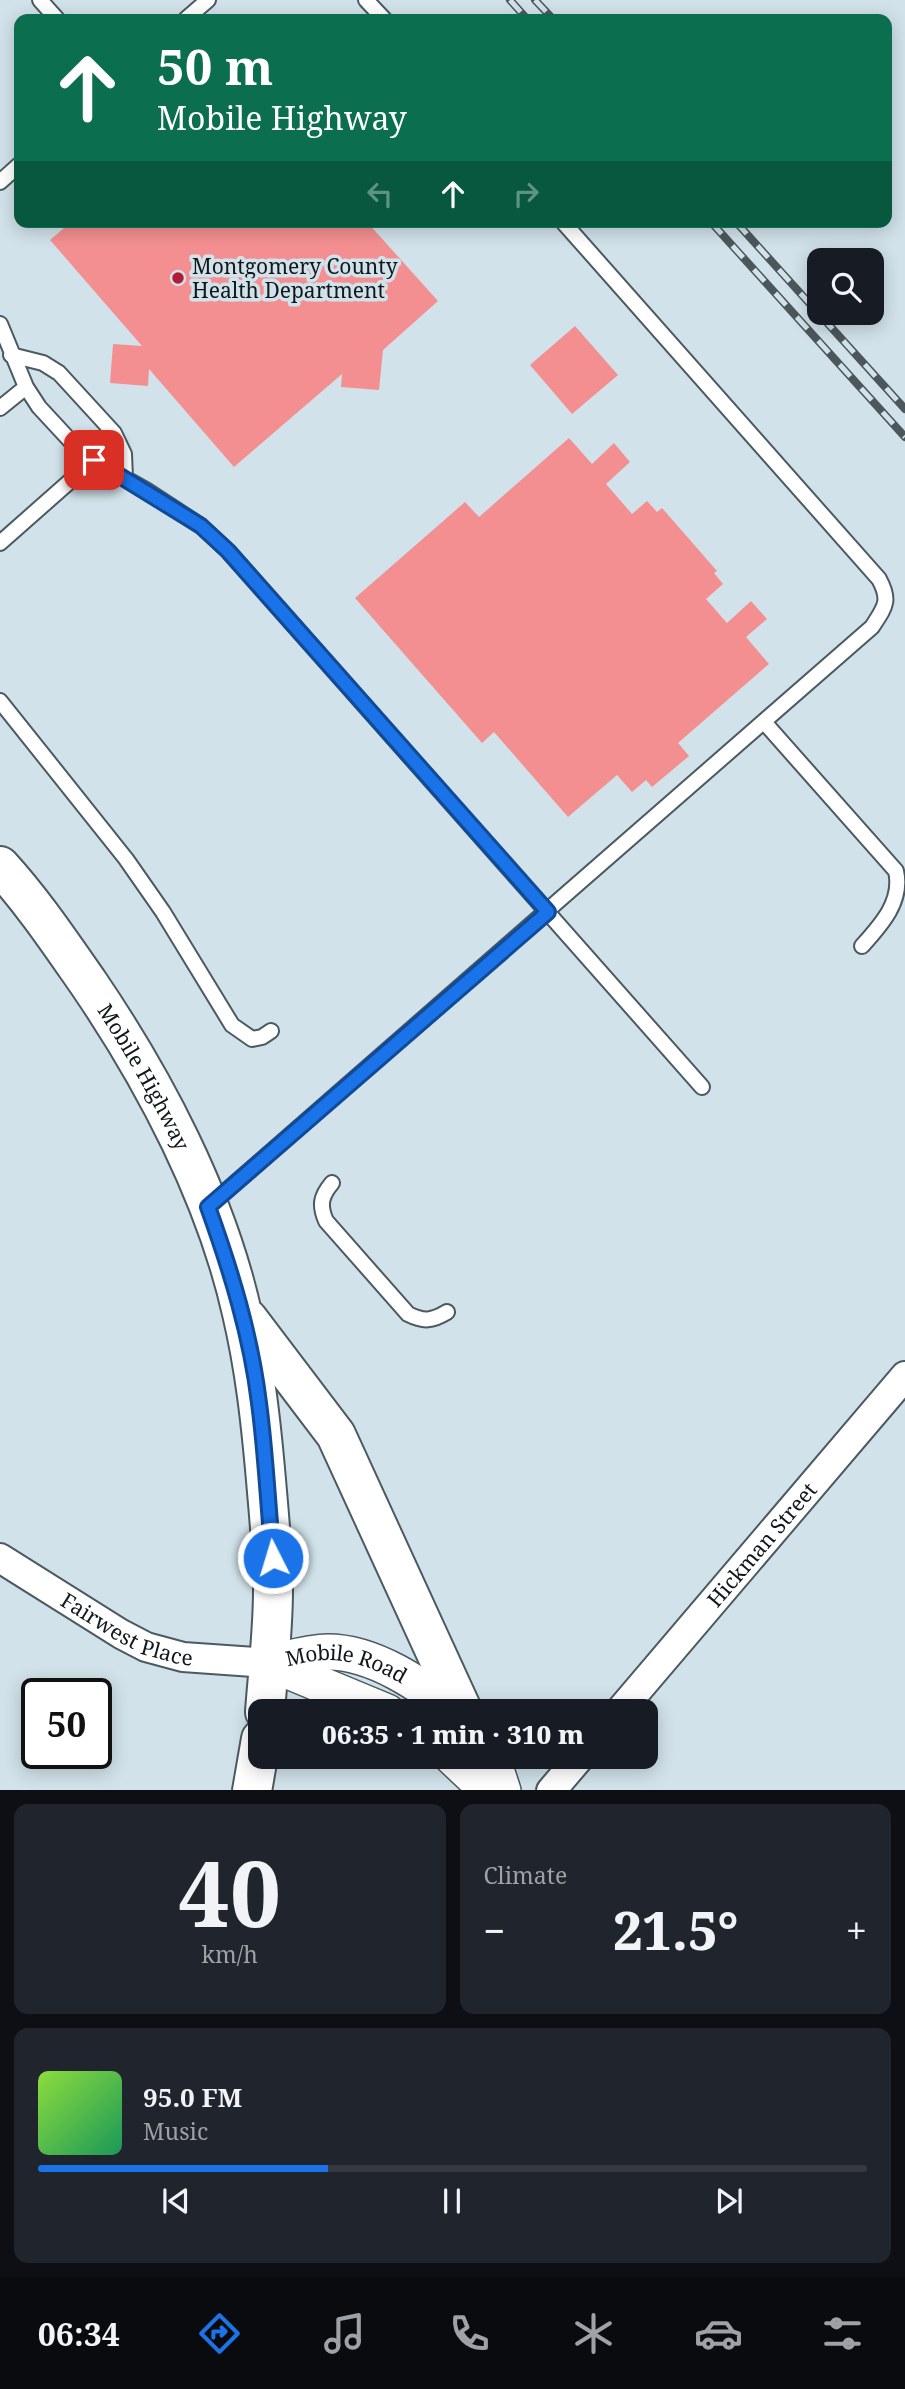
<!DOCTYPE html>
<meta charset="utf-8">
<style>
:root{--surface:#171b24;--page:#20242c;--text:#f1f3f6;--muted:#9ea1a6;--line:#363941;--accent:#1a73e8}
body{margin:0;font-family:"Noto Serif",serif;background:var(--page);color:var(--text);height:100vh;display:flex;flex-direction:column;font-size:26px;white-space:nowrap}
*{box-sizing:border-box;margin:0}
p{font-size:23px;color:var(--muted)}
.icon{flex:none;width:38px;height:38px;fill:none;stroke:currentColor;stroke-width:2;stroke-linecap:round;stroke-linejoin:round}
.map{position:relative;height:1790px;overflow:hidden}
.drawer{display:flex;flex-direction:column;gap:14px;padding:14px;background:#0d0f14;flex:1}
.drawer>*{flex:none}
.hud{position:absolute;left:14px;top:14px;width:878px;height:214px;border-radius:14px;box-shadow:0 4px 18px #0003;background:#0b6e4f;color:#fff;overflow:hidden}
.fabs{position:absolute;left:807px;top:248px;display:grid;gap:14px}
.fabs a{display:grid;place-items:center;width:77px;height:77px;border-radius:14px;background:var(--surface);box-shadow:0 4px 18px #0003;font-size:35px}
.speed{position:absolute;left:21px;top:1678px;display:flex;gap:14px;font-size:35px;font-weight:700;text-align:center}
.speed>*{display:grid;place-content:center;width:91px;height:91px;border-radius:50%;background:var(--surface);box-shadow:0 4px 18px #0003;line-height:1}
.speed .limit{border:4px solid #111;border-radius:10px;background:#fff;color:#111}
.pin{position:absolute;display:grid;place-items:center;width:60px;height:60px;color:#fff;margin:-30px;border-radius:14px;box-shadow:0 4px 10px #0006}
.me{position:absolute;width:77px;margin:-38px;rotate:355deg;stroke-linejoin:round;filter:drop-shadow(0 0 5px #0008)}
.turn{display:flex;align-items:center;gap:24px;height:147px;padding:0 28px;font-size:32px}
.turn .icon{width:91px;height:91px;stroke-width:2.5}
.turn b{display:block;font-size:49px;line-height:60px}
.lanes{display:flex;align-items:center;height:66px;padding:0 28px;background:#0003;justify-content:center;gap:35px;direction:ltr}
.lanes .off{opacity:.35}
.big{font-size:52px;font-weight:800;line-height:1.1}
.drawer .tile{flex:1;display:flex;flex-direction:column;justify-content:center;gap:10px;min-width:0;padding:0 24px;border-radius:14px;background:var(--page)}
.drawer .dial{align-items:center;gap:0}
.dial b{font-size:91px;line-height:1}
.song{display:flex;align-items:center;gap:21px}
.cover{width:84px;height:84px;border-radius:10px;background:linear-gradient(135deg,hsl(90 70% 55%),hsl(150 70% 35%))}
.played{height:7px;border-radius:4px;background:linear-gradient(90deg,var(--accent) 35%,var(--line) 35%)}
.keys{display:flex;justify-content:space-around;direction:ltr}
.heat{display:flex;justify-content:space-between;align-items:center;font-size:38px;direction:ltr}
.drawer .tiles{flex:1;display:grid;gap:14px;grid-template-columns:1fr 1fr}
.tile:last-child{grid-column:span 2}
.trip{position:absolute;left:248px;top:1699px;width:410px;height:70px;border-radius:14px;background:var(--surface);box-shadow:0 4px 18px #0003;font-weight:800;line-height:70px;text-align:center}
.tabs{display:flex;height:112px;justify-content:space-around;align-items:center;background:#090b0e;color:var(--muted)}
.tabs .icon{width:49px;height:49px}
.tabs .active{color:var(--accent)}
.tabs b{font-size:32px;color:var(--text)}
.map>svg:first-child{display:block}
.building{fill:#f48f91}
.lines{fill:none;stroke-linecap:round;stroke-linejoin:round}
.service-casing{stroke:#4b5a61;stroke-width:18}
.minor-casing{stroke:#4b5a61;stroke-width:32}
.tertiary-casing{stroke:#4b5a61;stroke-width:38}
.secondary-casing{stroke:#4b5a61;stroke-width:42}
.service{stroke:#fff;stroke-width:14}
.minor{stroke:#fff;stroke-width:28}
.tertiary{stroke:#fff;stroke-width:35}
.secondary{stroke:#fff;stroke-width:38}
.rail-casing{stroke:#4d575b;stroke-width:8}
.rail{stroke:#d1e2ea;stroke-width:5;stroke-dasharray:16;stroke-linecap:butt}
.route-casing{stroke:#114b97;stroke-width:18}
.route{stroke:#1a73e8;stroke-width:12}
.poi-dot{fill:#b11d36;stroke:#d1e2ea;stroke-width:2.5}
.labels{text-anchor:middle;dominant-baseline:central;stroke-width:7;stroke-linejoin:round;paint-order:stroke}
.poi-label{font-size:21px;fill:#11181a;stroke:#d1e2ea;text-anchor:start}
.street-label{font-size:21px;fill:#11181a;stroke:#d1e2ea}
</style>
<div class="map">
<svg width="905" height="1791" viewBox="0 0 905 1791">
<rect width="100%" height="100%" fill="#d1e2ea"/>
<path class="building" d="M71,222H367L438,301L383,350L379,390L341,387L342,374L234,467L149,369L148,386L110,383L113,344L142,346L50,240Z
M575,326L618,375L572,414L530,365Z
M569,438L592,464L614,443L630,462L606,484L632,514L647,501L657,512L662,508L717,571L714,573L723,584L706,599L727,623L751,601L767,619L746,637L769,664L678,743L689,756L652,787L646,780L632,792L617,775L568,817L494,732L482,743L355,598L465,502L479,517Z"/>
<g class="lines">
<g class="service-casing">
<path id="service" d="M40,0L57,19
M366,0L384,19
M186,19L208,0
M0,182L19,165
M0,324L26,387L39,407L77,448L103,466L146,490L201,526L228,551L702,1087
M11,355L43,363L59,373L114,433L124,454L125,478
M0,408L26,387
M0,543L94,460
M0,701L126,859L163,912L232,1025L252,1039L262,1037L271,1031
M764,722L896,871C903,901 881,925 862,946
M332,1183C321,1196 319,1205 326,1221L408,1314C424,1322 432,1321 447,1312
M210,1205L872,627C885,607 891,601 879,579L563,222"/>
</g>
<g class="minor-casing">
<g id="minor">
<path id="s1" d="M0,1558L121,1634L146,1647L183,1657L269,1663"/>
<path id="s2" d="M619,1712L905,1376"/>
<path d="M551,1791L580,1757"/>
</g>
</g>
<g class="tertiary-casing">
<g id="tertiary">
<path id="s3" d="M269,1663C287,1659 309,1652 328,1652C374,1652 421,1685 456,1712"/>
<path d="M269,1663L387,1712"/>
<path d="M452,1757L488,1791"/>
<path d="M492,1757L503,1791"/>
</g>
</g>
<g class="secondary-casing">
<g id="secondary">
<path id="s4" d="M0,866C33,902 61,944 89,984C155,1081 216,1197 242,1313C255,1368 261,1423 266,1480C269,1516 273,1553 273,1590C273,1631 268,1671 265,1712"/>
<path d="M248,1319L336,1435L463,1712"/>
<path d="M252,1791L261,1739"/>
</g>
</g>
<use href="#service" class="service"/>
<use href="#minor" class="minor"/>
<use href="#tertiary" class="tertiary"/>
<use href="#secondary" class="secondary"/>
<g class="rail-casing">
<path id="rail" d="M510,0L527,19
M535,0L553,19
M711,222L905,437
M736,222L905,409"/>
</g>
<use href="#rail" class="rail"/>
</g>
<g class="lines">
<g class="route-casing">
<path id="route" d="M94,460L201,526L228,551L548,912L208,1207C231,1271 251,1336 259,1403C266,1455 268,1507 273,1558"/>
</g>
<use href="#route" class="route"/>
</g>
<circle class="poi-dot" cx="178" cy="278" r="7"/>
<g class="labels">
<g class="poi-label">
<text x="192" y="266">Montgomery County<tspan x="192" dy="24">Health Department</tspan></text>
</g>
<g class="street-label">
<text stroke="none"><textPath href="#s4" startOffset="256">Mobile Highway</textPath></text>
<text stroke="none"><textPath href="#s2" startOffset="220">Hickman Street</textPath></text>
<text stroke="none"><textPath href="#s1" startOffset="147">Fairwest Place</textPath></text>
<text stroke="none"><textPath href="#s3" startOffset="80">Mobile Road</textPath></text>
</g>
</g>
</svg>
<div class="fabs">
<a><svg class="icon" aria-label="search" viewBox="0 0 24 24"><circle cx="10" cy="10" r="6"/><path d="M15 15l6 6"/></svg></a>
</div>
<div class="speed"><div class="limit">50</div></div>
<div class="pin" style="left:94px;top:460px;background:#d93025"><svg class="icon" aria-label="arrive" viewBox="0 0 24 24"><path d="M6 21V4h12l-3 4 3 4H6"/></svg></div>
<svg class="me" style="left:273px;top:1558px" viewBox="-20 -20 40 40"><circle r="17" fill="#1a73e8" stroke="#fff" stroke-width="3"/><path d="M0-11L8 9 0 5-8 9z" fill="#fff"/></svg>
<div class="trip">06:35 · 1 min · 310 m</div>
<div class="hud">
<div class="turn"><svg class="icon" aria-label="ahead" viewBox="0 0 24 24"><path d="M12 20V5M6 11l6-6 6 6"/></svg><div><b>50 m</b>Mobile Highway</div></div>
<div class="lanes"><svg class="icon off" aria-label="left" viewBox="0 0 24 24"><path d="M17 20v-9H6M10 6l-5 5 5 5"/></svg><svg class="icon" aria-label="ahead" viewBox="0 0 24 24"><path d="M12 20V5M6 11l6-6 6 6"/></svg><svg class="icon off" aria-label="right" viewBox="0 0 24 24"><path d="M7 20v-9h11M14 6l5 5-5 5"/></svg></div>
</div>
</div>
<section class="drawer">
<div class="tiles">
<div class="tile dial"><b>40</b><p>km/h</p></div>
<div class="tile"><p>Climate</p>
<div class="heat"><a>−</a><b class="big">21.5°</b><a>+</a></div>
</div>
<div class="tile">
<div class="song"><i class="cover"></i><div><b>95.0 FM</b><p>Music</p></div></div>
<div class="played"></div>
<div class="keys"><svg class="icon" aria-label="previous" viewBox="0 0 24 24"><path d="M18 5L8 12l10 7zM5 5v14"/></svg><svg class="icon" aria-label="pause" viewBox="0 0 24 24"><path d="M8 5v14M16 5v14"/></svg><svg class="icon" aria-label="next" viewBox="0 0 24 24"><path d="M6 5l10 7-10 7zM19 5v14"/></svg></div>
</div>
</div>
</section>
<nav class="tabs">
<b>06:34</b>
<svg class="icon active" aria-label="directions" viewBox="0 0 24 24"><path d="M12 3l9 9-9 9-9-9zM9 14v-3h6M13 9l2 2-2 2"/></svg>
<svg class="icon" aria-label="music" viewBox="0 0 24 24"><path d="M9 18V5l10-2v13"/><circle cx="6" cy="18" r="3"/><circle cx="16" cy="16" r="3"/></svg>
<svg class="icon" aria-label="phone" viewBox="0 0 24 24"><path d="M5 4h4l2 5-3 2q2 4 5 5l2-3 5 2v4C11 20 4 13 5 4z"/></svg>
<svg class="icon" aria-label="climate" viewBox="0 0 24 24"><path d="M12 3v18M4 7l16 10M4 17L20 7"/></svg>
<svg class="icon" aria-label="car" viewBox="0 0 24 24"><path d="M5 17H2v-5l4-1 3-4h7l3 4 3 1v5h-3M9 17h6M6 11h13"/><circle cx="7" cy="17" r="2"/><circle cx="17" cy="17" r="2"/></svg>
<svg class="icon" aria-label="filters" viewBox="0 0 24 24"><path d="M4 7h16M4 17h16"/><circle cx="9" cy="7" r="2"/><circle cx="15" cy="17" r="2"/></svg>
</nav>
